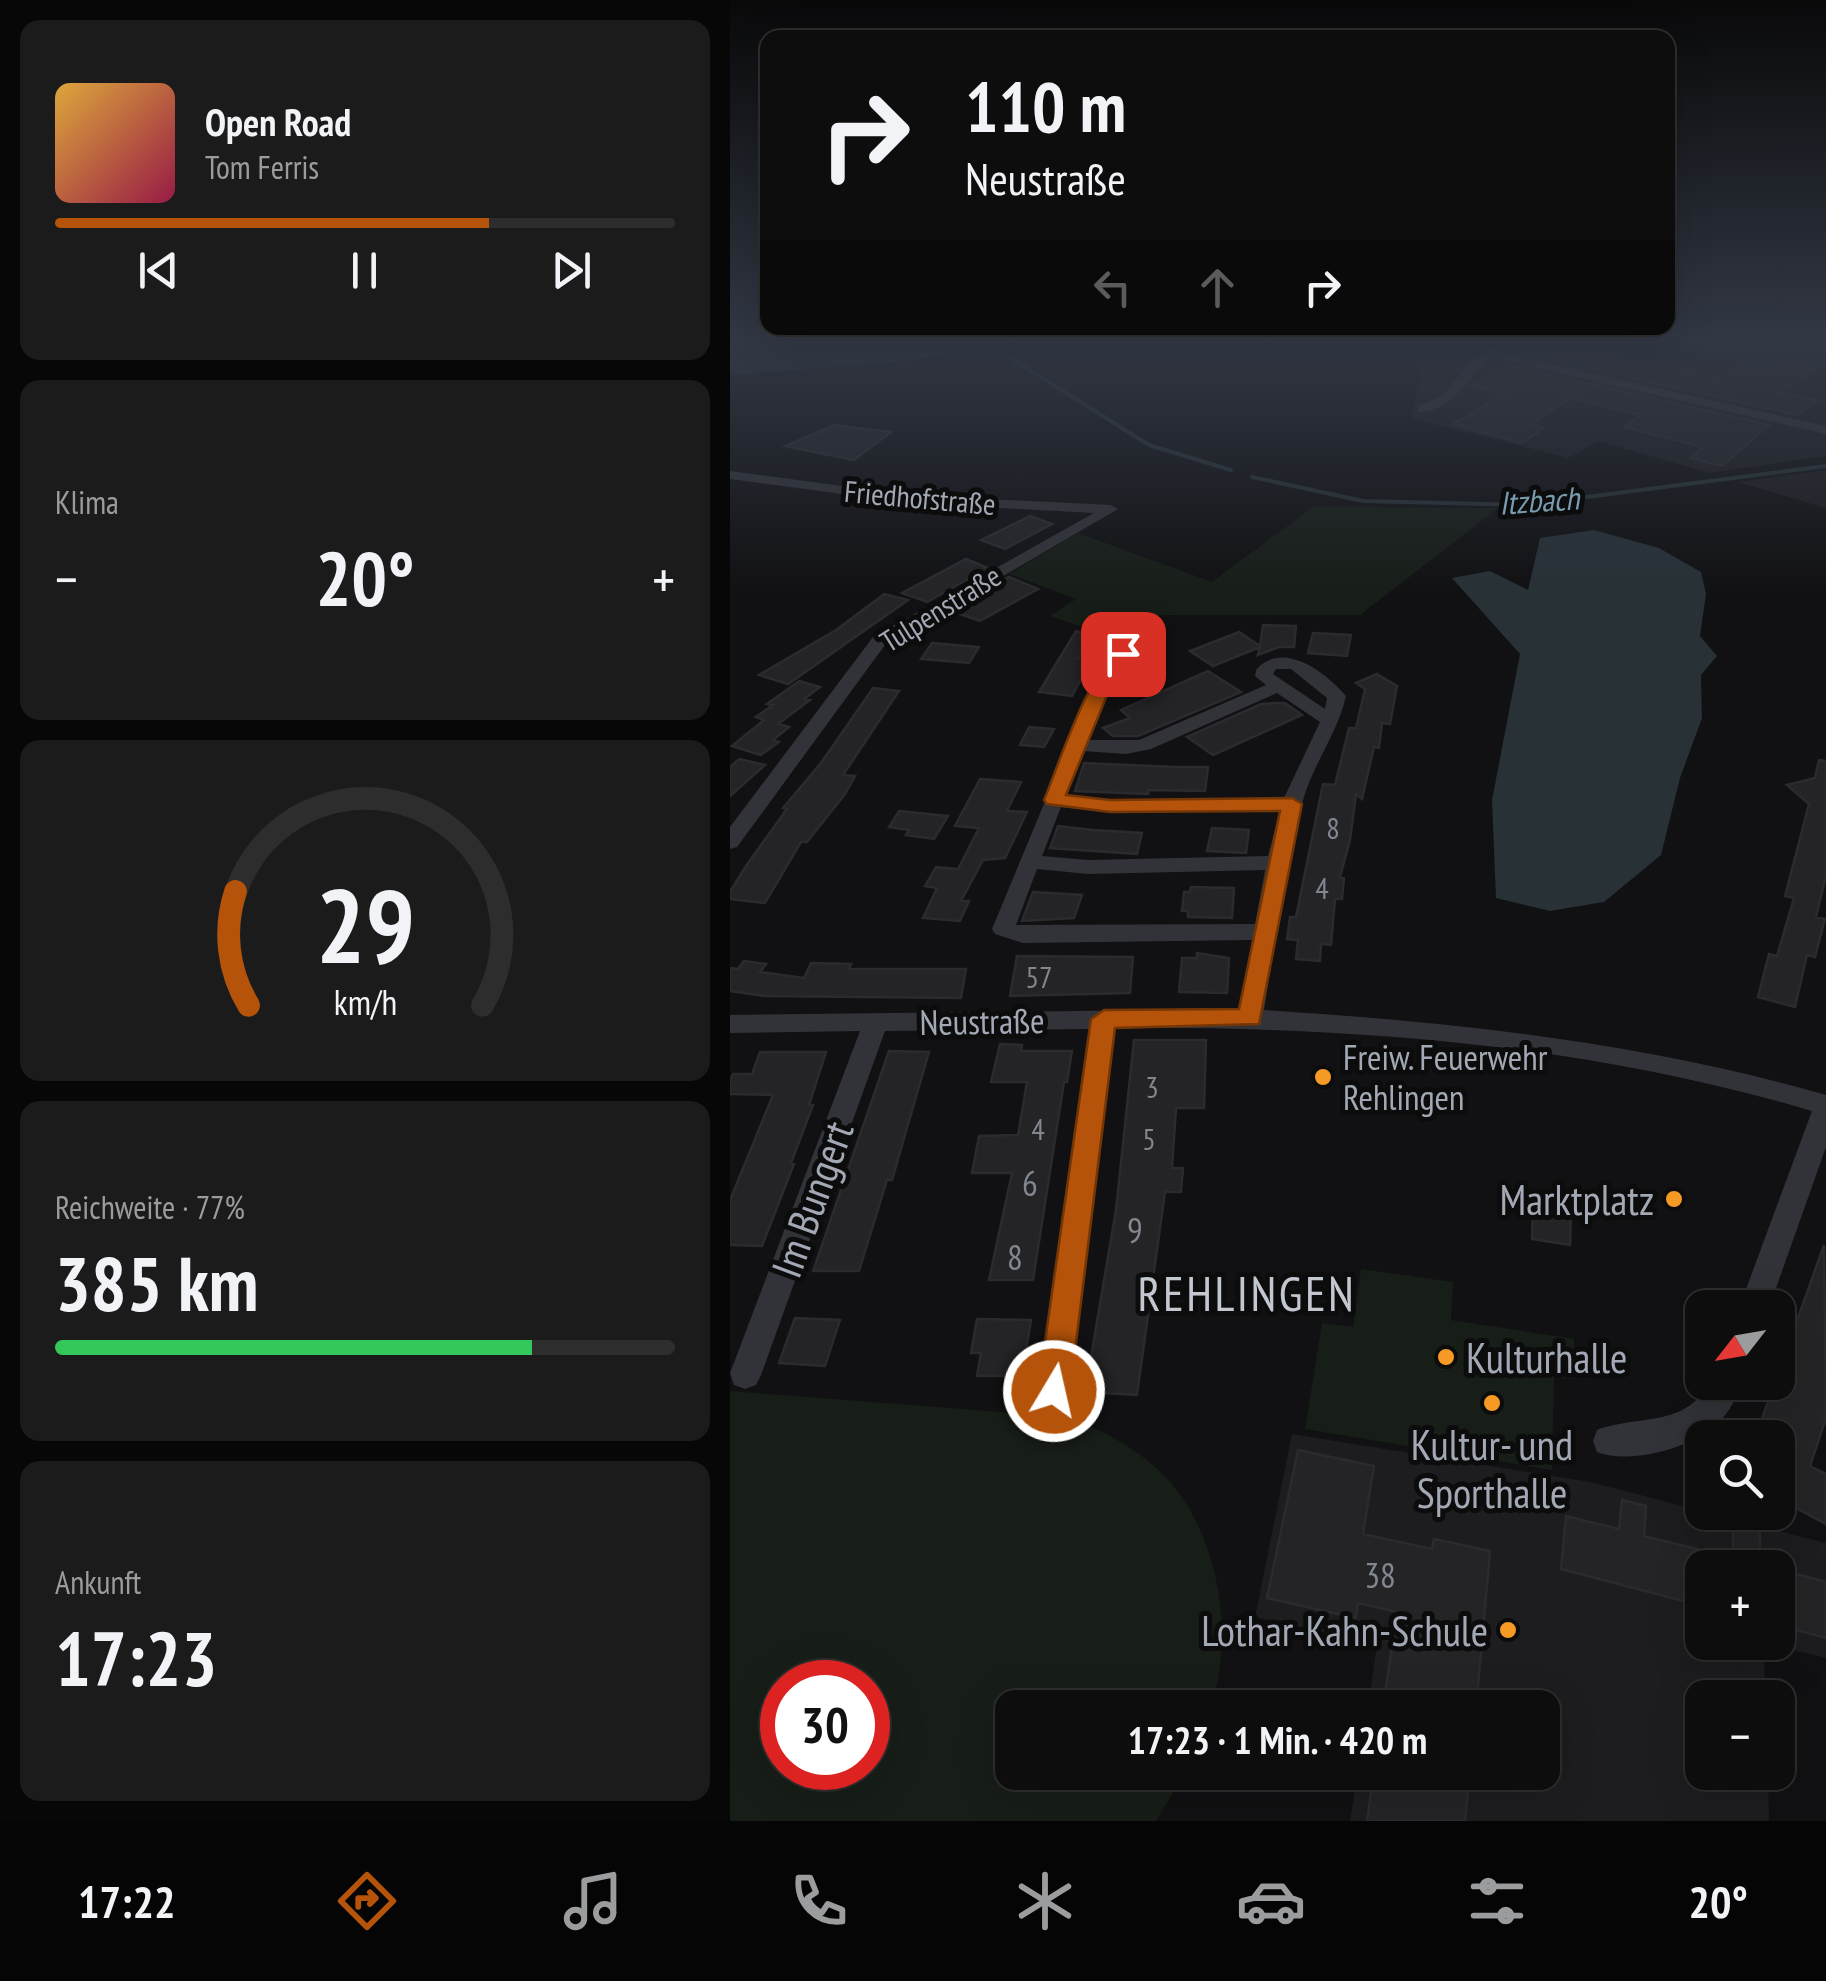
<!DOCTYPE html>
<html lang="de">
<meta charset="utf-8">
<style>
:root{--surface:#0d0d0e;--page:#1b1b1c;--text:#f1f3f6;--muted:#9a9c9e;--line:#2d2d2e;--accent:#b45309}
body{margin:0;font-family:"PT Sans Narrow",sans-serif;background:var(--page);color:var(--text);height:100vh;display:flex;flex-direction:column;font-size:38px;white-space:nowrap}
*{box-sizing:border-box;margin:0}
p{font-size:32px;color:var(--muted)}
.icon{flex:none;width:55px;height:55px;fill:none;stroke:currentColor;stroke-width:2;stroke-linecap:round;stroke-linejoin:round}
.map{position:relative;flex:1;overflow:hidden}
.side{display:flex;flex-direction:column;gap:20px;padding:20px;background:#070708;width:730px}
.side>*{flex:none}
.top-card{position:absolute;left:30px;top:30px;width:915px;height:305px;border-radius:20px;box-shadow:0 10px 40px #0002,0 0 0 2px var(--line);background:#0d0d0e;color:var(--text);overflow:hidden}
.needle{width:65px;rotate:239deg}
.buttons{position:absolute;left:955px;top:1290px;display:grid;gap:20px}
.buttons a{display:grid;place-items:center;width:110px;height:110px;border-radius:20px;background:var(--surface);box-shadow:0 10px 40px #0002,0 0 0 2px var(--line);font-size:50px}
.speed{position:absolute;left:30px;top:1660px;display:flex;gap:20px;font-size:50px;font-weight:700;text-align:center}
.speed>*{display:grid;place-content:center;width:130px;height:130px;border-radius:50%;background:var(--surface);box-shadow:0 10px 40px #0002,0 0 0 2px var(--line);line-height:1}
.speed .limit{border:15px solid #d22;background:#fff;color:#111}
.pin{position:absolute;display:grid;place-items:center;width:85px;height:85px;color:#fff;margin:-42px;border-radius:20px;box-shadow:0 5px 15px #0006}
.me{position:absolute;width:110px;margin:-55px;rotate:9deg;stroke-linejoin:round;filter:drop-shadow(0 0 8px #0008)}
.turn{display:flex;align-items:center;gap:35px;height:210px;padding:0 40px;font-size:45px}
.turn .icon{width:130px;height:130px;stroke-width:2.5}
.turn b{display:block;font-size:70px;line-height:85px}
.lanes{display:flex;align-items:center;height:95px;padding:0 40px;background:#0003;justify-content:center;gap:50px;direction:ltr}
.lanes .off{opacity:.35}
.big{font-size:75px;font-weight:700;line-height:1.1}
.side .tile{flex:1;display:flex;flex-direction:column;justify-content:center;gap:15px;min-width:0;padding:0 35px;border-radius:20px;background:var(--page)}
.side .dial{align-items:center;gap:0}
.dial svg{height:260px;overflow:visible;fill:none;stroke:var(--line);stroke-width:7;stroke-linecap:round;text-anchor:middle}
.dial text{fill:var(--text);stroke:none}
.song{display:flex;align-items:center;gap:30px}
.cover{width:120px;height:120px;border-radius:15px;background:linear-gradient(135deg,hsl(40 70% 55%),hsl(340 70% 35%))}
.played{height:10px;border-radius:5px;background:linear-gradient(90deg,var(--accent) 70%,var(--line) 70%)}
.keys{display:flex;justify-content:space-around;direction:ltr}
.heat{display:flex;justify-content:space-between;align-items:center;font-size:55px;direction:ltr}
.charge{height:15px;border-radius:8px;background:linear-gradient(90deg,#34c759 77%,var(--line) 0)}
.trip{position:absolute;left:265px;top:1690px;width:565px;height:100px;border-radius:20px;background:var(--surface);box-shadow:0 10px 40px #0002,0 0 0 2px var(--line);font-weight:700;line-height:100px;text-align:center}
.dock{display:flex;height:160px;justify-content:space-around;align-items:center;background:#050506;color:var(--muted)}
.dock .icon{width:70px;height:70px}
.dock .current{color:var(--accent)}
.dock b{font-size:45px;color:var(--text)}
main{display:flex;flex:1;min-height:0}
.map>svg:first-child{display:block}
.built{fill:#1d1d20;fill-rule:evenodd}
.green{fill:#171d17;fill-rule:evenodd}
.water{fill:#273136}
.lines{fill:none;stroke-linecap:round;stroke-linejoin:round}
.stream{stroke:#273136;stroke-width:4}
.building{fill:#242427;stroke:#2b2b2f;stroke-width:2.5}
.minor{fill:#323338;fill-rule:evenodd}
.route{fill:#b45309;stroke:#753606;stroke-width:2.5}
.poi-dot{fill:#f69a26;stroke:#0c0c0d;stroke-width:4}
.labels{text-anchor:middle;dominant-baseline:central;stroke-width:10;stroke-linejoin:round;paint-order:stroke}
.far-street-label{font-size:30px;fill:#a2a9b4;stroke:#0c0c0d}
.number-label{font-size:30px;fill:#828790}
.far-water-label{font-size:32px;font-style:italic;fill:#779cb0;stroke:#0c0c0d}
.street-label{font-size:35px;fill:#a2a9b4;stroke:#0c0c0d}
.poi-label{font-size:35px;fill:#a2a9b4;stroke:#0c0c0d;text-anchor:start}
.near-number-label{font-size:35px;fill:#828790}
.near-street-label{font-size:42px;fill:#a2a9b4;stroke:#0c0c0d}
.near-poi-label{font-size:42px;fill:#a2a9b4;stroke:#0c0c0d;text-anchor:end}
.near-quarter-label{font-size:48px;letter-spacing:2.5px;fill:#c3c8d0;stroke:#0c0c0d}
</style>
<main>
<section class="side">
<div class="tile">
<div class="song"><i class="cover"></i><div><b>Open Road</b><p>Tom Ferris</p></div></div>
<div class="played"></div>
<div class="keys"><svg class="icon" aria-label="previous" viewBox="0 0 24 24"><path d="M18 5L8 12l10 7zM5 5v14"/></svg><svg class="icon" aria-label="pause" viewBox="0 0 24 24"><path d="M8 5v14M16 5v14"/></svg><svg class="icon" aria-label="next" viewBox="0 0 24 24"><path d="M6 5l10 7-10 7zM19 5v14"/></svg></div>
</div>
<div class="tile"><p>Klima</p>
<div class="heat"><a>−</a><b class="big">20°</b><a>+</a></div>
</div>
<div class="tile dial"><svg viewBox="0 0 100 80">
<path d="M14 69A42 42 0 1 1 86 69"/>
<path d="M14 69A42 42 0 0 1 10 34" stroke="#b45309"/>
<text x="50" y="56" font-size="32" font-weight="700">29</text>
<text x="50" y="72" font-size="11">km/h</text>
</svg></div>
<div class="tile"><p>Reichweite · 77%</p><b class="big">385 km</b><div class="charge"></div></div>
<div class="tile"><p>Ankunft</p><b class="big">17:23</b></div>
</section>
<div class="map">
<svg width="1096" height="1821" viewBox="0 0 1096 1821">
<rect width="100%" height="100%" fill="#111113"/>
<path class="built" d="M683,341H1096V456L980,473L868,441L838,458L681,418L692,364Z
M1096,470V508L1008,482Z
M562,1434L860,1482L1096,1543V1658L1034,1643L1035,1697L972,1698V1772L1038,1773L1039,1821H620L628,1773L812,1772V1708L638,1707L647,1644L525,1617ZM972,1568H1048V1642H972Z"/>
<path class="green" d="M583,507L768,508L630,615H423L387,639L320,616L346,599L279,574L348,533L482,582Z
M631,1269L723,1282L721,1320L844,1339V1379L824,1377L822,1470L575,1429L592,1323L623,1327Z
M0,1391L338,1417C370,1430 398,1443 424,1466C488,1521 506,1630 481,1707L282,1708V1772L455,1773L426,1821H0ZM138,1682V1768H52V1682Z"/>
<path class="water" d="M0,341H287L175,361L0,375Z
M864,530L929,548L971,572L976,594L970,636L987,656L971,675L972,718L950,778L931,855L874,902L820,911L766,898L762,800L790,654L722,578L760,571L798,590L810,538Z"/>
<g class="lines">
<path class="stream" d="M261,345L268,350
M271,352L419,445L501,470
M522,477L633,501L795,505L1096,466"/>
</g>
<path class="building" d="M815,341L994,379L1030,350L1093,364L1049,392L1087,401L1067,415L795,354Z
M778,365L1039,425L992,466L960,458L973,447L894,427L911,415L840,398L801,424L814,428L791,443L723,424L775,394L742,386Z
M104,425L161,432L124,460L55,446Z
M300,516L322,524L275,549L251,540Z
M236,559L258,568L197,602L172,593Z
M279,577L308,589L250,621L221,611Z
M154,594L178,600L58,684L29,675L106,630Z
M533,625L566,626L564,647H549L528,655L530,647L483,666L460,651L509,632L530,646Z
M346,631L371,639L347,658L361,661L342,696L309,692Z
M583,633L621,635L617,656L578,653Z
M202,643L226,645L249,647L239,663L191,659Z
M478,671L511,692L408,736H383L373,728L400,718L391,710Z
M647,674L667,686L660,724L652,723L649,748L644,747L632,799L626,794L620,840L610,877L614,878L612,899H605L601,945L591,944L590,961L566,959L568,940L557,939L560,917H566L593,784L605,785L619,728H626L635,689L626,683Z
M69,681L90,687L74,699L80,700L48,724L59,727L43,740L49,742L31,755L2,746L34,720L26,717L43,705L37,704Z
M143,688L169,691L113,775L125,776L115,794L77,842H71L35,903L0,899V892L16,866L57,809L53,808L91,763Z
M544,703H555L572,715L483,755L457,737L531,704Z
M299,727L324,729L314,747L290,745Z
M9,759L35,765L0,796V767Z
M1089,760L1096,761V876L1086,917L1095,919L1085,957L1077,955L1065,1007L1028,997L1039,954L1047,956L1064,898L1055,896L1079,804L1057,785L1085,778Z
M354,763L446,767H478L475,791L419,790L418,794L345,791Z
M250,779L291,782L277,811L297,812L275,858L253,860L231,901H239L230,921L193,918L207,888L195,886L206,867L228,869L249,828L225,826Z
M169,811L218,816L204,839L176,835L179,830L159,827Z
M328,826L363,830L412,833L407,854L320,848Z
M482,828L519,830L516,853L477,851Z
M461,887L504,888L502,918L458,917V911H452L454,892H460Z
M303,892L352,895L344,918L292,921Z
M467,953L499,958L497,993L449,992L452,958H467Z
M287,956L403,957L400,993L280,996Z
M14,961L36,964L30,972L74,978L81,963L121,964L119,969H236L231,998L34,996L0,991V968L8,969Z
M404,1040H476L474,1108H446L442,1168H453L451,1192H435L407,1395L355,1392L386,1210Z
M270,1044L292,1045L291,1051H342L337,1082H334L303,1280H259L282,1173H242L249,1136L288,1135L297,1082H261Z
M159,1051L199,1052L162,1180H157L129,1271H83Z
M30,1052H96L79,1105H83L61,1163L64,1164L32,1246L0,1245V1200L43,1095L0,1094V1081L3,1074H22Z
M803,1205L841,1210L840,1245L802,1239Z
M1094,1245L1096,1418L1080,1466L1096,1474V1524L1062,1506L1066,1494L1048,1484V1438H1025Z
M65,1318L110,1320L95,1366L49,1363Z
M247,1319L301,1320L292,1376H247L251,1353H241Z
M568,1450L644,1466L633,1534L702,1549L704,1539L760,1551L746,1708H653L667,1612L628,1603L626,1618L537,1598Z
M892,1500L916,1506L914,1536L1003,1558V1525L1030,1531V1568H972V1606L831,1569L836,1516L889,1529Z
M1048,1569L1096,1582V1638L1048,1625Z
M644,1772H740L735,1821H637Z"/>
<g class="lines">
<path class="minor" d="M776,341H789L772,353L1096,426V434L763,358C736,376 725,412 688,412V406L711,397L742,361Z
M0,471L179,495L381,505L388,509L155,645L7,847L0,849V827L143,637L364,513L179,503L0,479Z
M393,649L402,654L387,671L357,740H409L536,685L525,676L526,670C553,639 596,673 616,696C608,732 585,761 574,797C553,866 546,938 534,1010C725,1022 912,1042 1096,1095V1147L1039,1308H1009L1082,1111C856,1044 619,1026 384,1028L340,1391L335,1401L324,1406L313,1401L308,1391L359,1029L155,1031L31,1375L26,1385L15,1389L4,1385L0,1373L130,1031L0,1033V1015L509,1009L522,940L293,943L265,934L262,929L370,669L387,650ZM546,669H561L597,698L595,709L543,674ZM547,693L590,722L554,798L380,800L336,795L352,751L396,754L421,749ZM331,807L380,812L550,810L538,856L358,860L312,856ZM307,869L358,874L535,870L525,924L286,925Z
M980,1382H1013C1006,1397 1000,1412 988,1423C962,1448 901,1465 867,1452L863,1441L867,1430C909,1414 954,1429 980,1382Z"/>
</g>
<linearGradient id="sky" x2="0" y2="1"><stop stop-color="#09090a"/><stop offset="0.57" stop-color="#323844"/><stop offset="1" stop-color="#323844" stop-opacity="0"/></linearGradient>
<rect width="1096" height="595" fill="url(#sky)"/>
<path class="route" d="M393,649L402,654L387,671L336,795L380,800L562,798L572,804L529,1024L385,1028L340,1391L335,1401L324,1406L312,1401L308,1391L361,1019L374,1010L509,1009L550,811L380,812L317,804L314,800C328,767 362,660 393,649Z"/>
<g class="poi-dot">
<circle cx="593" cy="1077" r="10"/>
<circle cx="944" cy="1199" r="10"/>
<circle cx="716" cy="1357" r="10"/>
<circle cx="762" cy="1403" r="10"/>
<circle cx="778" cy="1630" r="10"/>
</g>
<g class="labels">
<g class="far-street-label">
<text transform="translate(190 497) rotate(5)">Friedhofstraße</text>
<text transform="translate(210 608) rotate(-32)">Tulpenstraße</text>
</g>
<g class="number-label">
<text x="603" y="827">8</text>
<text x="592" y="887">4</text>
<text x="309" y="976">57</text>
<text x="422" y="1086">3</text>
<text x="308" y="1128">4</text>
<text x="419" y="1138">5</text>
</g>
<g class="far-water-label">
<text transform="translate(809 500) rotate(-4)">Itzbach</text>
</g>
<g class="street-label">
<text transform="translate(252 1021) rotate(-1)">Neustraße</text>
</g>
<g class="poi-label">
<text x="613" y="1057">Freiw. Feuerwehr<tspan x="613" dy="40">Rehlingen</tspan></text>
</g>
<g class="near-number-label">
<text x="300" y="1183">6</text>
<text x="405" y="1230">9</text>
<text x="285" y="1257">8</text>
<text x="650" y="1575">38</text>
</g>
<g class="near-street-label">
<text transform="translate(82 1199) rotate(-70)">Im Bungert</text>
</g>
<g class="near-poi-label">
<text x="924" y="1199">Marktplatz</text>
<text x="736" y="1357" text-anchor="start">Kulturhalle</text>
<text x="762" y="1444" text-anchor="middle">Kultur- und<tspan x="762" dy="48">Sporthalle</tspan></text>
<text x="758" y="1630">Lothar-Kahn-Schule</text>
</g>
<g class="near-quarter-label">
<text x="517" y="1293">REHLINGEN</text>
</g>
</g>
</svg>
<div class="buttons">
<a><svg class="needle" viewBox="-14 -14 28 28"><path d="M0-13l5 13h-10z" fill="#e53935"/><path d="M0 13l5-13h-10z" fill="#9a9c9e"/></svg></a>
<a><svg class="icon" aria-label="search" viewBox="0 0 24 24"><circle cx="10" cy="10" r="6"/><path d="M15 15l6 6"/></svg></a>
<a>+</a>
<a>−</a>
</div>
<div class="speed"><div class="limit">30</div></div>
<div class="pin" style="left:393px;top:654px;background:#d93025"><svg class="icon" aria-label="arrive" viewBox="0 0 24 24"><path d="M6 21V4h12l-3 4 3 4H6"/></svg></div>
<svg class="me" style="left:324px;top:1391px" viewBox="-20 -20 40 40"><circle r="17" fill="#b45309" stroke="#fff" stroke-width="3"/><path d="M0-11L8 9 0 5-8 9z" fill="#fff"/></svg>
<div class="trip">17:23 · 1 Min. · 420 m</div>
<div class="top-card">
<div class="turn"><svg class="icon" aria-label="right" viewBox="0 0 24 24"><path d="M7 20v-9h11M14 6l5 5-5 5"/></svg><div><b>110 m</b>Neustraße</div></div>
<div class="lanes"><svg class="icon off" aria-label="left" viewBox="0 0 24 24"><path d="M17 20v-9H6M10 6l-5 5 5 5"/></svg><svg class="icon off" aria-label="ahead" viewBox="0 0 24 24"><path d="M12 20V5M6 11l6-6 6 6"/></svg><svg class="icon" aria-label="right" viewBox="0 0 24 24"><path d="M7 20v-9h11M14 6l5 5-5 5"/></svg></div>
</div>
</div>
</main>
<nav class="dock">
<b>17:22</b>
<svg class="icon current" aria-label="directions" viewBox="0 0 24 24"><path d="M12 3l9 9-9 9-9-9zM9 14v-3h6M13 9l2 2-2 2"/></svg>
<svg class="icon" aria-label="music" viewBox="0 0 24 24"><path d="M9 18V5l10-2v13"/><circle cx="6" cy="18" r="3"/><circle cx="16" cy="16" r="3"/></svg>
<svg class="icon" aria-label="phone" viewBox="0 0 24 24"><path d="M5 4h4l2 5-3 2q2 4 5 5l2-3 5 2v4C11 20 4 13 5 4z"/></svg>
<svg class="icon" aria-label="climate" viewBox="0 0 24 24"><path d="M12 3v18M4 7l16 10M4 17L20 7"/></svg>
<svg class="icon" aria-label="car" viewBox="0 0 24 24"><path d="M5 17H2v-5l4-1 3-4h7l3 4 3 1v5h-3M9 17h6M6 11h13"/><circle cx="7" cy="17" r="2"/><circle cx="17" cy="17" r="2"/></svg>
<svg class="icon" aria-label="filters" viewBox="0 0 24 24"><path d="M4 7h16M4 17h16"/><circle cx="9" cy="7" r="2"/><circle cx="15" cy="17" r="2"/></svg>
<b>20°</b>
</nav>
